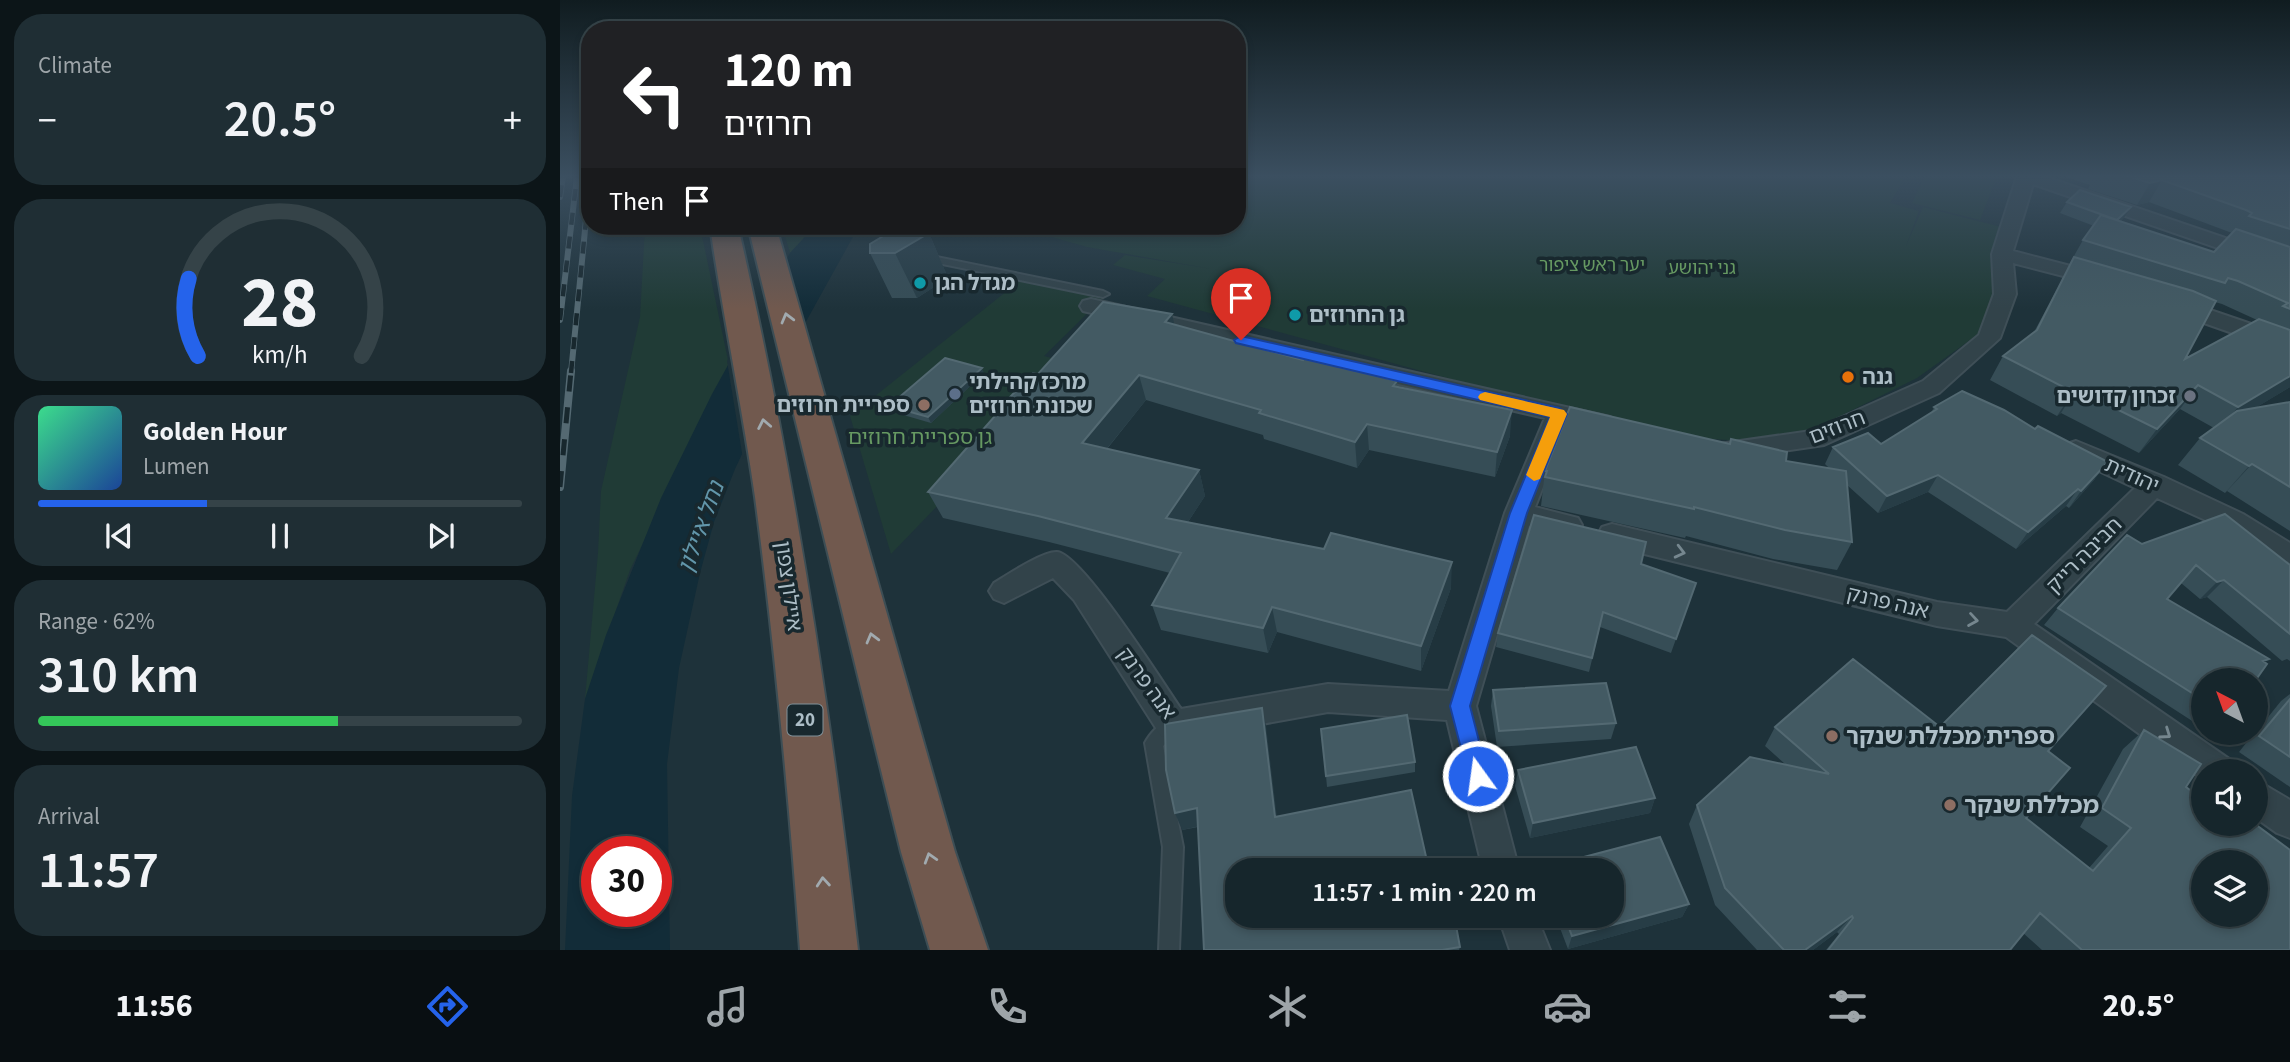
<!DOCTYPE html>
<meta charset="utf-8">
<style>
:root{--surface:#16262c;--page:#1f2e34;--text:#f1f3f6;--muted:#9ea5a9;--line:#354348;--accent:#2563eb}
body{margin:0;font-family:"Source Sans 3","Noto Sans Hebrew",sans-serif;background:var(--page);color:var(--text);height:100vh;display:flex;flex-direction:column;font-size:26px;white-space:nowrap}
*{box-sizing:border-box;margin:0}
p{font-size:23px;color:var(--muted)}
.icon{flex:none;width:38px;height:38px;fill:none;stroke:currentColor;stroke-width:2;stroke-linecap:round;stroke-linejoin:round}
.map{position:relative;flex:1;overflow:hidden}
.panel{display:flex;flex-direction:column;gap:14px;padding:14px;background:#0c1518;width:560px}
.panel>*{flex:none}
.hud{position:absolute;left:21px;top:21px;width:665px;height:214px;border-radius:28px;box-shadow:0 4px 10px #0003,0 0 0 2px var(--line);background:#202124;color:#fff;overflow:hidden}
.needle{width:46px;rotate:319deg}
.fabs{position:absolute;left:1631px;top:668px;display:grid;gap:14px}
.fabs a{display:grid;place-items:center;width:77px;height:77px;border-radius:50%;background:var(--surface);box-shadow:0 4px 10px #0003,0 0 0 2px var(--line);font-size:35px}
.speed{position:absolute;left:21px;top:836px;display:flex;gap:14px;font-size:35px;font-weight:700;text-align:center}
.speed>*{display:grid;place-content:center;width:91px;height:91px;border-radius:50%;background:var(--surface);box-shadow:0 4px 10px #0003,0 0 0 2px var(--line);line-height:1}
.speed .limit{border:10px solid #d22;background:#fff;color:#111}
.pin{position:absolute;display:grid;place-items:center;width:60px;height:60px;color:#fff;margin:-72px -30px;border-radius:50% 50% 50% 0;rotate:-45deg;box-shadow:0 0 7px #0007}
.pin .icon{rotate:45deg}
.me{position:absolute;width:77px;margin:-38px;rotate:346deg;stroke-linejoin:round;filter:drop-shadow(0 0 5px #0008)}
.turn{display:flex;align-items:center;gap:24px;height:147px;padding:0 28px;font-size:32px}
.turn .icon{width:91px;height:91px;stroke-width:2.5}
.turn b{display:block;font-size:49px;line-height:60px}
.then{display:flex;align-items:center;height:66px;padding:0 28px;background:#0003;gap:14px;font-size:26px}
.big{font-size:52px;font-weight:600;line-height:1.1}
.panel .tile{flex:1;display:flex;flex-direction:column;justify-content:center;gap:10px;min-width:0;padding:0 24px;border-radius:28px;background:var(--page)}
.panel .dial{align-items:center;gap:0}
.dial svg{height:182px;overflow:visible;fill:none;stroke:var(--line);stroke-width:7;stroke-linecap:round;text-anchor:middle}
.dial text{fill:var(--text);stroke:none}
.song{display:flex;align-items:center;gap:21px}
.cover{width:84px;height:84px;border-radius:10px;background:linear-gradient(135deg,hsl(150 70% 55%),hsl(220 70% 35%))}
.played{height:7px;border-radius:4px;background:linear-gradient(90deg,var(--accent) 35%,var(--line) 35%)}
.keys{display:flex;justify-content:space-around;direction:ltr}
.heat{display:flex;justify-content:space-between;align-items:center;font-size:38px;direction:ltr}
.charge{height:10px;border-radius:5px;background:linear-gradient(90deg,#34c759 62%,var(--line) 0)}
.trip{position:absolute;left:665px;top:858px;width:399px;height:70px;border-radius:28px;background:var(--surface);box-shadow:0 4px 10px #0003,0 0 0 2px var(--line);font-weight:600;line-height:70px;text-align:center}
.menu{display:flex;height:112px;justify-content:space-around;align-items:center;background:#090f12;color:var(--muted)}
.menu .icon{width:49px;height:49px}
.menu .selected{color:var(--accent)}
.menu b{font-size:32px;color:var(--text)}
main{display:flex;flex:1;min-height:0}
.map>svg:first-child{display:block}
.green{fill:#203b36}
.water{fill:#122c38;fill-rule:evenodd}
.pier{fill:#1e323a}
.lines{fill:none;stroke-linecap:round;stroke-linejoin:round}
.service-casing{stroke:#3f4f57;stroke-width:4}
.minor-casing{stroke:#3f4f57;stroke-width:4}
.motorway-casing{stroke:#3d4e55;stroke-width:4}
.service{fill:#32434a;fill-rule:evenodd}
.minor{fill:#32434a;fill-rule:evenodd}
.motorway{fill:#71594e;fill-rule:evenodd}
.rail-far1-casing{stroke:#546972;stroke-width:6}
.rail-casing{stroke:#546972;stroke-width:8}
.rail-far1{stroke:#18282e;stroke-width:4.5;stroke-dasharray:12;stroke-linecap:butt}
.rail{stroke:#18282e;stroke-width:5;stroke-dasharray:16;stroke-linecap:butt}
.wall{fill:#364d56;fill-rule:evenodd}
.shaded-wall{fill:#273d46}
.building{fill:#435a63;stroke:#536972;stroke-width:2;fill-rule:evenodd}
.oneway{stroke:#a1aaaf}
.oneway2{stroke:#76878f}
.route{fill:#2563eb;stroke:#184099;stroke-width:2}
.slow{fill:#f59e0b}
.culture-dot{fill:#0f9aa8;stroke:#18282e;stroke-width:2.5}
.food-dot{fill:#e8710a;stroke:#18282e;stroke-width:2.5}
.service-dot{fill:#5c6f8a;stroke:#18282e;stroke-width:2.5}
.worship-dot{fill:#6b7280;stroke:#18282e;stroke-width:2.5}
.education-dot{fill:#8d6e63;stroke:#18282e;stroke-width:2.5}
.labels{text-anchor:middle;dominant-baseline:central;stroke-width:7;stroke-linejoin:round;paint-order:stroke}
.far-park-label{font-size:18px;fill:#669962;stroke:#18282e}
.shield{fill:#18282e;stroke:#809199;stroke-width:2}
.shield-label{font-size:19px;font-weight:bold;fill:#adbec7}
.poi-label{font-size:21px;font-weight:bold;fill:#adbec7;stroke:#18282e;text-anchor:start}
.street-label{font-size:21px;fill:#adbec7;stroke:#18282e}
.park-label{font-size:21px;fill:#669962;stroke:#18282e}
.water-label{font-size:23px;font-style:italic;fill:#6296aa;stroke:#18282e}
.near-poi-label{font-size:24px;font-weight:bold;fill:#adbec7;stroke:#18282e;text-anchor:start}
</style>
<main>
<section class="panel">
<div class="tile"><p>Climate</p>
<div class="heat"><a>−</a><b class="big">20.5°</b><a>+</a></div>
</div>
<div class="tile dial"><svg viewBox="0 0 100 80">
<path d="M14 69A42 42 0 1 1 86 69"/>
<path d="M14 69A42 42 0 0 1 10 35" stroke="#2563eb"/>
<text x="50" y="56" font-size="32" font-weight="700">28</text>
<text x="50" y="72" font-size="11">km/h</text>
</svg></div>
<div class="tile">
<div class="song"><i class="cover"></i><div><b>Golden Hour</b><p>Lumen</p></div></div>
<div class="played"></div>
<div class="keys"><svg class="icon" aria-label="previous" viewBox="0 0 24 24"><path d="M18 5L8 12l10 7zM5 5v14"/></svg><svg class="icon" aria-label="pause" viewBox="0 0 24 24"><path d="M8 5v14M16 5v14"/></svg><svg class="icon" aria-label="next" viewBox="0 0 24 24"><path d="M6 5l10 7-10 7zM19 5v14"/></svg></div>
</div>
<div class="tile"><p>Range · 62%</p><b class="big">310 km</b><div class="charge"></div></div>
<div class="tile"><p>Arrival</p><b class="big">11:57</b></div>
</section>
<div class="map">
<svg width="1730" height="950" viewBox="0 0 1730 950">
<rect width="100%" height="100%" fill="#1e323a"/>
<path class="green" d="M677,176H1346L1330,203L1359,211L1346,246L1363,207L1445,228L1437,295L1420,333L1357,378L1250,431L1230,437L1181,441L1139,438L1001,409L587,296L605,279L553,265L565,255L652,269L527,247L452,226H677Z
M1365,176H1437L1420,220L1352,203Z
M85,226H140L169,365L70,570L25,699L38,553L41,491L80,317Z
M222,226H255L230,253Z
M466,276L543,298L484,356L514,364L331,554L290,416Z"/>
<path class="water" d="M255,226H299L238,336L175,469L154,522L140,573L119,668L107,764L110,950H5L12,796L25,699L46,635L101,498L152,394L230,253ZM37,852H96V912H37Z"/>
<path class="pier" d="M221,263L240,341L183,459L167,361Z"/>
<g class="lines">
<g class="service-casing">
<path id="service" d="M362,254L543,291L549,294L543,297L358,259V255Z
M613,717L619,719L622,725L619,731L603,746L623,847L619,950H599L603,847L585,743C590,733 602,721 613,717Z"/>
</g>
<g class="minor-casing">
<path id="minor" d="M1457,176H1483L1730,260V273L1473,184L1453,251L1549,276L1553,280L1549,284L1542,286L1453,263L1456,294L1440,338L1379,393L1264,445L1168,459L1159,456L1155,450L1159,444L1251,431L1363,381L1419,335L1434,294L1432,254Z
M1615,298L1697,326L1730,344V360L1681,336L1607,310L1604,305L1607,300Z
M531,299L1050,417L1053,423L1050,429L1041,431L1008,424L975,507L1018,518L1022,525L1018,532L1008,535L969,526L916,706L959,870H923L887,720L768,712L613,740L601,736L514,600L493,578L444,603L434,599L429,591L434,583C447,575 483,551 497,552C522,554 603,683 621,709L768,684L889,691L945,513L985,418L523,311L520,306L523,301Z
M1516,441L1604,477L1683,514L1730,543V568L1720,565L1663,528L1597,498L1474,624L1672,761L1677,772H1643V780L1446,637L1377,626L1052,546L1042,543L1038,535L1042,527L1052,524L1377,602L1447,612L1575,488L1507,456L1503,450L1507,444Z
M1696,780L1730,800V838L1717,833L1696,818Z
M938,915H976L990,950H950Z"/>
</g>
<g class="motorway-casing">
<path id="motorway" d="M150,226H178C233,465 270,706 298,950H240C229,799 215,648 195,497C182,406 163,316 150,226Z
M188,226H216L395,852L428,950H370L341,852Z"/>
</g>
<use href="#service" class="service"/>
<use href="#minor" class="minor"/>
<use href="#motorway" class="motorway"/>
<g class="rail-far1-casing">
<path id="rail-far1" d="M0,197L3,176
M0,320L17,176
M11,373L30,179"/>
</g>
<g class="rail-casing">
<path id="rail" d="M0,487L11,371"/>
</g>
<use href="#rail-far1" class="rail-far1"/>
<use href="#rail" class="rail"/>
</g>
<path class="wall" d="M1503,176H1730V387L1695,408L1730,402V531L1667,491L1665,493L1618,465L1640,438L1654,428L1620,409L1579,453L1501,413L1497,416L1430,380L1443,356L1474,332L1511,263H1510L1523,240L1534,226L1500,213L1507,202L1571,207L1561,221L1654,252L1672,233L1589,202L1577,205L1528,189L1530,185ZM1655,302L1662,304L1697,320L1625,359Z
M369,233L388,278L357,298H332L310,253Z
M614,325L743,360L837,381V387L950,436L935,477L809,450L797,468L704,439L703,435L586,400L547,449L639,470L645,496L628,522L891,588L861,671L717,632L708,653L601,630L592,605L610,573L489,542L383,518L368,492L434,417L433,415L478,374Z
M424,373L371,423L333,412L329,406Z
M1374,407L1535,479L1509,508L1506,506L1456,549L1368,492L1318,513L1287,485L1292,542L1277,570L1213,559L1126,536L1125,538L981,506L985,471L1226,461L1269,468L1265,464L1273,447L1321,444L1371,413Z
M1582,544L1730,565V661L1727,659L1722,661L1647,597L1640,599L1621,583L1607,599L1643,681V728L1484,625L1498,608Z
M1081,564L1136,583L1111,653L1040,627L1029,672L936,647L938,633Z
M933,690L1056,723L1051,739L937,747L931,706Z
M1730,694V787L1679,752L1694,733H1696V732L1721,701Z
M706,726L677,870L900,947L899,950H644L638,827L622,830Z
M1215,727H1380L1488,751L1466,818L1529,868L1548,846L1520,827L1563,749L1584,730L1626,787L1730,950H1482L1463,933L1450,950H1266L1279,934L1277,932L1253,950H1197L1155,905L1129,824L1137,805L1225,764L1205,746Z
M855,762V772L767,787L766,776Z
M958,770L1095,798L1090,813L970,838L955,786Z
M1100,837L1129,904L1122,917L1008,949L995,915H1052V870H985L986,867Z"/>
<path class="shaded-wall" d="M1602,180L1589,202L1577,205L1590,183Z
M1571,207L1564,218L1550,232L1557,221Z
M369,233L388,278L357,298L335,253Z
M612,314L618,340L605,322Z
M422,368L424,373L371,423L368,417Z
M579,375L586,400L531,468L522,443Z
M1730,376V387L1659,430L1678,407Z
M1638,385L1620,409L1579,453L1597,429Z
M1516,389L1501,413L1497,416L1513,392Z
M952,410L950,436L935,477L937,452Z
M807,424L809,450L797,468L795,442Z
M1548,462L1535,479L1509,508L1521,491Z
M1692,464L1667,491L1665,493L1689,466Z
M639,470L645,496L614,543L606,518Z
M1378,475L1368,492L1318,513L1327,496Z
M1518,489L1506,506L1456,549L1468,532Z
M892,562L891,588L861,671V646Z
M1664,580L1647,597L1640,599L1657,582Z
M712,607L717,632L708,653L703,628Z
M702,708L706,726L719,834L715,817Z
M1095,798L1090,813L970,838L973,823Z
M637,808L644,825L622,830L615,813Z
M1129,904L1122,917L1008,949L1012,936Z
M1292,916L1277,932L1253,950H1245Z"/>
<path class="building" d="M1567,176H1730V229L1689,216L1692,213L1686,210L1602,180L1590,183Z
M1520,190L1571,207L1557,220L1507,202Z
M1541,215L1654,252L1676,229L1730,247V309L1723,306L1728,303L1678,281L1668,278L1665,283L1523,240Z
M340,226H348L369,233L335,253H310V244Z
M1514,257L1633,291L1656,301L1625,359L1699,319L1730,330V376L1678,407L1638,385L1597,429L1516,389L1513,392L1443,356L1477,330Z
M543,302L612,314L605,322L743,360L746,355L837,381L833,386L952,410L937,452L807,424L795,442L699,413L701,410L579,375L522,443L639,470L606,518L764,549L771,533L892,562L861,646L712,607L703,628L592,605L621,553L478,516L368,492L435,416L433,415L473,373L478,374Z
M385,358L422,368L368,417L329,406Z
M1402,391L1444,410L1475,429L1478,426L1548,462L1521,491L1518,489L1468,532L1378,475L1327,496L1273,447L1308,433L1321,444L1377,409L1374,407Z
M1730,402V487L1692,464L1689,466L1640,438L1677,411Z
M1010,407L1170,444L1171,439L1227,452L1226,461L1286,471L1292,542L1225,530L1134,507V509L985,477L987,471H985Z
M1665,514L1730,565V634L1664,580L1657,582L1636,565L1607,599L1709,659L1703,661L1707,664L1695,681H1643V700L1498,608L1567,535L1582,544Z
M974,515L1086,542L1081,564L1136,583L1116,639L1043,612L1032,658L938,633Z
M1472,635L1546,686L1488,751L1510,768L1466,818L1533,871L1571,828L1542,808L1584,730L1641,764L1626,787L1643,800V824H1695L1730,850V950H1522L1480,913L1450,950H1268L1293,918L1292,916L1245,950H1224L1165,888L1137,805L1190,757L1269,774L1215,727L1293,659L1380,727ZM1643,863H1696V915H1643Z
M1046,683L1056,723L939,731L933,690Z
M1730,699V757L1699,736Z
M702,708L715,817L851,790L869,870H677V915H894L900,947L882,950H644L637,808L615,813L606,770L605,724Z
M847,715L855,762L766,776L761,729Z
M1076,747L1095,798L973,823L958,770Z
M1100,837L1129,904L1012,936L1004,915H1052V870H987L986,867Z"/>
<defs><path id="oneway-chevron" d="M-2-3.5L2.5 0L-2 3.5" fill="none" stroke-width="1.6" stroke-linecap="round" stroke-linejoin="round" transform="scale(1.75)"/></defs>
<g class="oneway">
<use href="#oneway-chevron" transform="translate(227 318) rotate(-105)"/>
<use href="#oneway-chevron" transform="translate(204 424) rotate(-101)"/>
<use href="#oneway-chevron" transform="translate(312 638) rotate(-105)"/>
<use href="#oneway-chevron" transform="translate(370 858) rotate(-107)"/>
<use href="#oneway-chevron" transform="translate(263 882) rotate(-95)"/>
</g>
<g class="oneway2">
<use href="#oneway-chevron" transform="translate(1120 552) rotate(14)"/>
<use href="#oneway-chevron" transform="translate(1413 620) rotate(9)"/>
<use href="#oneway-chevron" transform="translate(1606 734) rotate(35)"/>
</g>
<linearGradient id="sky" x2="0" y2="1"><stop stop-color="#101c20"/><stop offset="0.57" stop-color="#3b4f60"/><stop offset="1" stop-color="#3b4f60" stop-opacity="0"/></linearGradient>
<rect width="1730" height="309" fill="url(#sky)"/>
<path class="route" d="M681,336L999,408L1007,414L967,513L910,706L928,776L925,783L918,786L910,783L890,706L950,513L990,417L676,343L674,340Z"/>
<path class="slow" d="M925,392L1004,410L1007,414L980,479L974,481L966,475L990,417L920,400L918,397L920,394Z"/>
<g class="culture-dot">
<circle cx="360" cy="283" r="7"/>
<circle cx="735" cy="315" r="7"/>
</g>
<circle class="food-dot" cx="1288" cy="377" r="7"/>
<circle class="service-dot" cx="395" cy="394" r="7"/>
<circle class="worship-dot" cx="1630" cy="396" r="7"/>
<g class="education-dot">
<circle cx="364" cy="405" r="7"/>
<circle cx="1272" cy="736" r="7"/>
<circle cx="1390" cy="805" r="7"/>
</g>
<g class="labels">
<g class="far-park-label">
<text x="1032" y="265">יער ראש ציפור</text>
<text x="1142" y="268">גני יהושע</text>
</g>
<rect class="shield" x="227.5" y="704.5" width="35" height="31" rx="5"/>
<g class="shield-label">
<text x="245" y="720">20</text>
</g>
<g class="poi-label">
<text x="374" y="283">מגדל הגן</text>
<text x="749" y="315">גן החרוזים</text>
<text x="1302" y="377">גנה</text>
<text x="409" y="382">מרכז קהילתי<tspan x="409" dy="24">שכונת חרוזים</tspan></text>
<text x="1616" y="396" text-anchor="end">זכרון קדושים</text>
<text x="350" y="405" text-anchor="end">ספריית חרוזים</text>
</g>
<g class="street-label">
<text transform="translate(1277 427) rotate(-21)">חרוזים</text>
<text transform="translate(1572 475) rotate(24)">יהודית</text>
<text transform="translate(1524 555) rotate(-45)">חביבה רייק</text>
<text transform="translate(229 586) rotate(82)">איילון צפון</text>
<text transform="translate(1328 602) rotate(13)">אנה פרנק</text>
<text transform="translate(587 683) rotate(54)">אנה פרנק</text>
</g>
<g class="park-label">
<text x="360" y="437">גן ספריית חרוזים</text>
</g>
<g class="water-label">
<text transform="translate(141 527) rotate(-70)">נחל איילון</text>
</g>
<g class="near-poi-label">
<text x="1286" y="736">ספרית מכללת שנקר</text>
<text x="1404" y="805">מכללת שנקר</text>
</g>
</g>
</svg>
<div class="fabs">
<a><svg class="needle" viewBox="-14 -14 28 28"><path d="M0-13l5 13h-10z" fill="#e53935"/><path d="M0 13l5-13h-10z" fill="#9ea5a9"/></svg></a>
<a><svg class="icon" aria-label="sound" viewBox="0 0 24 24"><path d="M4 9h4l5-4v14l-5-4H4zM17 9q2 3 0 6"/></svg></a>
<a><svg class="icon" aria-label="layers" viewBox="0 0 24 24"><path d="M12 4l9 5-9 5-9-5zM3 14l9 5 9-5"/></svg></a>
</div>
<div class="speed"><div class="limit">30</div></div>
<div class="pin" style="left:681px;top:340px;background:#d93025"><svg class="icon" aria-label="arrive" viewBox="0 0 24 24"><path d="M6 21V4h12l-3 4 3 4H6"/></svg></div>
<svg class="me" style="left:918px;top:776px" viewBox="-20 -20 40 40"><circle r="17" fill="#2563eb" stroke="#fff" stroke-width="3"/><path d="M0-11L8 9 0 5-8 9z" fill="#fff"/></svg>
<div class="trip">11:57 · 1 min · 220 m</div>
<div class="hud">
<div class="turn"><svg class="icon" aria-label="left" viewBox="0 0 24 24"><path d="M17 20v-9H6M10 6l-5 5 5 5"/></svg><div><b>120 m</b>חרוזים</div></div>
<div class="then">Then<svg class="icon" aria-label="arrive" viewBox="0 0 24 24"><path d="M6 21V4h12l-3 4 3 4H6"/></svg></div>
</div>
</div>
</main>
<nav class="menu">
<b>11:56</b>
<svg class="icon selected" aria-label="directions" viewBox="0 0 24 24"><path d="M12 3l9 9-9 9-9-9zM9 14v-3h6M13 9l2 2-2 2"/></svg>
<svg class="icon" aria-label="music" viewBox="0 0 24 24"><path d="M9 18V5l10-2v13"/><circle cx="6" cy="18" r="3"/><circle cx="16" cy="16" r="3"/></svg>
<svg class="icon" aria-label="phone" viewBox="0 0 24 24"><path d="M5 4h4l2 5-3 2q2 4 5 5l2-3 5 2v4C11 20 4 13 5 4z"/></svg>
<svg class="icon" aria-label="climate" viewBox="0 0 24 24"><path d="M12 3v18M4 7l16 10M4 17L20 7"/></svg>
<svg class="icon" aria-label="car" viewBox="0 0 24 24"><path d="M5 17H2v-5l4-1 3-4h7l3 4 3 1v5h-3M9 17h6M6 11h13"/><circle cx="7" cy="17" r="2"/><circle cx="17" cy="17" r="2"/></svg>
<svg class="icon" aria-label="filters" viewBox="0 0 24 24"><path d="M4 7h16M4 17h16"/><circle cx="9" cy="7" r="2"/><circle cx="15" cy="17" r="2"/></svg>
<b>20.5°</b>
</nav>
